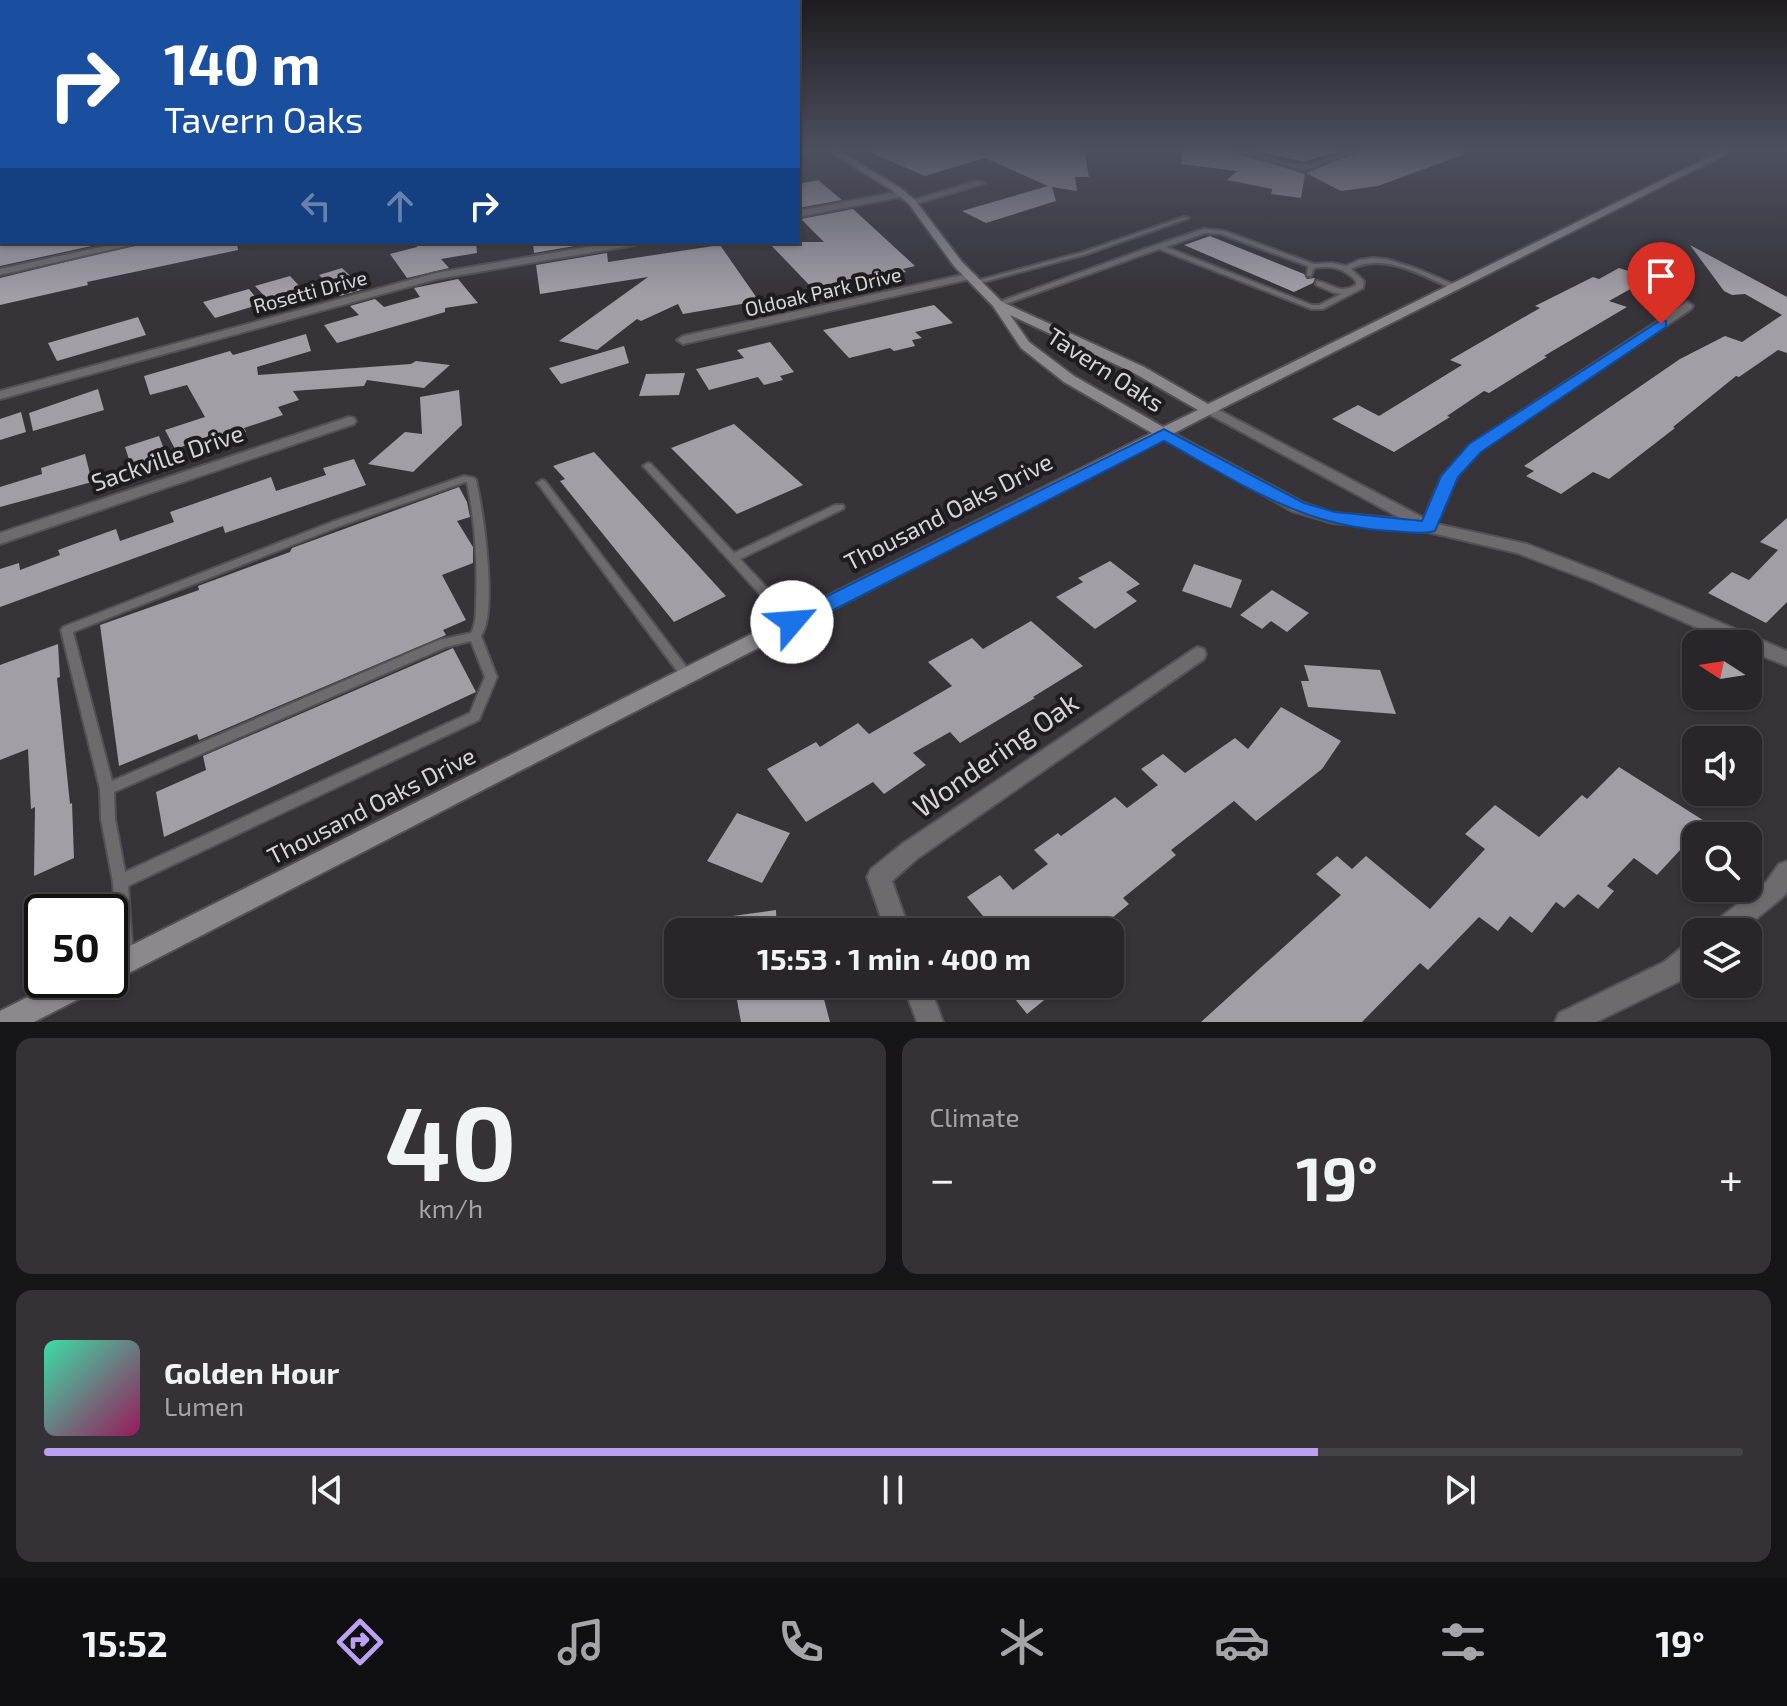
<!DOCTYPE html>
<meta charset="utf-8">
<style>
:root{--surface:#28262b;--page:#343237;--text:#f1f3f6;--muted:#a5a5a9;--line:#444347;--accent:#bca0f2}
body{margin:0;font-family:"Exo 2",sans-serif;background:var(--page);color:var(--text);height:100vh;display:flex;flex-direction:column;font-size:30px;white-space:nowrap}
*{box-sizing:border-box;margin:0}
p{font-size:26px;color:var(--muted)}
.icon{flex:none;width:44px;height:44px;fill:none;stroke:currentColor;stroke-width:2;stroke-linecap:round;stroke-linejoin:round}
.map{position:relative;height:1022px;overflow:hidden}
.panel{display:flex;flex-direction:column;gap:16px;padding:16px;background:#161518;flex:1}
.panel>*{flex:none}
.guide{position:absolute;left:0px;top:0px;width:800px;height:244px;box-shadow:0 2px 6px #0004,0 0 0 2px var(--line);background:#1a4fa0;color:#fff;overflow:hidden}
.needle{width:52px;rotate:282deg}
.fabs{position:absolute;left:1682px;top:630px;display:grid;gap:16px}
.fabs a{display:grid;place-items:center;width:80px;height:80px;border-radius:16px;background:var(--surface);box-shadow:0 2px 6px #0004,0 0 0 2px var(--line);font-size:40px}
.speed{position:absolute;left:24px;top:894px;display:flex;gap:16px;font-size:40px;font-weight:700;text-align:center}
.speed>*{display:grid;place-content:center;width:104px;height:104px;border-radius:50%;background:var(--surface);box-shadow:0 2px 6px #0004,0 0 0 2px var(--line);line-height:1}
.speed .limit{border:4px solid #111;border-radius:12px;background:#fff;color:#111}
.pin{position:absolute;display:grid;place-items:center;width:68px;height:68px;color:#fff;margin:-82px -34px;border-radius:50% 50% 50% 0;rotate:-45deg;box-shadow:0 0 8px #0007}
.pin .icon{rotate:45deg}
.me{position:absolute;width:88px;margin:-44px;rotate:63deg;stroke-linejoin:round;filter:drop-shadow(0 0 6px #0008)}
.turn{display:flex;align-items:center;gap:28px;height:168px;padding:0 32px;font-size:36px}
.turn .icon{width:104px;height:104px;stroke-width:2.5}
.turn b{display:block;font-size:56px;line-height:68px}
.lanes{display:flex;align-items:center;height:76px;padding:0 32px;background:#0003;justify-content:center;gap:40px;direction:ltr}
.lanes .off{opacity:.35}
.big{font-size:60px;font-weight:700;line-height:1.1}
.panel .tile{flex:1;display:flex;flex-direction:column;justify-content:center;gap:12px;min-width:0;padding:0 28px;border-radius:16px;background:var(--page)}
.panel .dial{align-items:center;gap:0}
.dial b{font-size:104px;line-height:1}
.song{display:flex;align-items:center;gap:24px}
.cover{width:96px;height:96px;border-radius:12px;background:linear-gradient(135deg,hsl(160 70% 55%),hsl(330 70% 35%))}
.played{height:8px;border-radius:4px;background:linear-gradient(90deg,var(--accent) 75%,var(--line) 75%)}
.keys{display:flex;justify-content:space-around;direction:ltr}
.heat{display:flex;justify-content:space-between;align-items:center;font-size:44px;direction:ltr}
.panel .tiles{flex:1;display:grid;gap:16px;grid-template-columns:1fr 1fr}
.tile:last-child{grid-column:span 2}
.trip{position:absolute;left:664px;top:918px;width:460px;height:80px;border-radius:16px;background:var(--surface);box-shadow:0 2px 6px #0004,0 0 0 2px var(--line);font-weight:700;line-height:80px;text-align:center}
.dock{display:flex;height:128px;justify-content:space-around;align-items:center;background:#100f11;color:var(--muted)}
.dock .icon{width:56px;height:56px}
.dock .selected{color:var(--accent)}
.dock b{font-size:36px;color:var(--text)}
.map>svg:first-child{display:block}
.building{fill:#a29ea6}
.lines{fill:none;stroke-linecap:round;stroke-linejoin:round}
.lane-casing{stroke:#535056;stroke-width:4}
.street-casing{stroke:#535056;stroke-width:4}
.secondary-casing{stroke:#535056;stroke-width:4}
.lane{fill:#6d6b6e;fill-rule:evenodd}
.street{fill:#6d6b6e;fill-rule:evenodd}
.secondary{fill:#8c898e;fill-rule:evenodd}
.route{fill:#1a73e8;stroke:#114b97;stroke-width:2}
.labels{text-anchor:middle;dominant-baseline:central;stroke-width:8;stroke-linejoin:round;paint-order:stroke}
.far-street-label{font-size:20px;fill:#d7d5d9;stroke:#1d1c1e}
.street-label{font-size:24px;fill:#d7d5d9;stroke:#1d1c1e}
.near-street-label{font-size:28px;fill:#d7d5d9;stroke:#1d1c1e}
</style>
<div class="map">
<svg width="1787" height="1022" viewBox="0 0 1787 1022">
<rect width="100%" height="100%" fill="#363339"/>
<path class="building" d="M867,151H1084L1089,177H1075L1077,191L1052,187L1056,201L986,223L962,211L1048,186L985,158L925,176Z
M1182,151H1232L1305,174L1301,198L1271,194L1272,189L1227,180L1237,171L1181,164Z
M1257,151H1339L1303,162Z
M1360,151H1465V154L1378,186L1341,191L1306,173Z
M818,180L842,200L798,208V184Z
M853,209L915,266L903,269L906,272L816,292L768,242H824L801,219Z
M1210,236L1304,274L1307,279L1315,278L1313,283L1294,292L1184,245Z
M0,242H110L0,266Z
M147,242H237L238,250L87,282L88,285L0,305V278Z
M416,242H476L477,253L441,259L449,268L407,278L390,254L417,247Z
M533,242H598L534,253Z
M720,245L759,301L683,314L678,304L641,321L637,319L597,350L559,341L648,277L540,294L536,265L607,253L608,262Z
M1690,245L1787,297V353L1778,350L1739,377L1736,376L1673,427L1675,428L1609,479L1593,472L1561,494L1526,476L1534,471L1524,466L1680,359L1725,336L1742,342L1782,315L1745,294L1732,295L1724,291Z
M342,268L364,289L340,296L319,275Z
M1619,268L1650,278L1609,301L1627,307L1544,356L1547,357L1489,393L1484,391L1447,416L1450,417L1394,452L1332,419L1358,405L1379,416L1462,365L1450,360L1540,308L1535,306L1593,277L1599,279Z
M290,276L304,291L269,301L255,286Z
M458,279L478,303L445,308V312L337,343L324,325L359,315L350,306L375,299L384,307L420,297L414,288Z
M249,289L261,304L215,318L203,302Z
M934,305L953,323L915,332L922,338L912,340L915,346L894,351L890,348L849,358L823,330Z
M138,317L146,335L57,361L48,343Z
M306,334L311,351L257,367L258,375L411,364L416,361L450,365L424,388L367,380L364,386L293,391L299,400L278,407L283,415L244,428L246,432L211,444L208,438L175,449L165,430L205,417L187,385L150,395L144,376L230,351L233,355Z
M770,342L794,372L780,376L783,380L764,385L758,377L709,390L696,369L744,358L737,350Z
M624,346L629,363L561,384L549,368Z
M685,373L679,395L639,396L646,374Z
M98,389L104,410L33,431L29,413Z
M459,390L462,425L413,472L368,464L405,432L422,434L420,397Z
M21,412L26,432L0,440V419Z
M734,424L803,485L737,514L671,448Z
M159,436L167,457L132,469L125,447Z
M594,452L726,596L674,622L560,481L565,479L553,466Z
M85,454L92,482L0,507V487L42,474L41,468Z
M354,459L366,485L225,533L223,526L0,607V569L19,563L20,570L60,555L58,550L116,529L120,541L174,522L170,512L271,477L276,491L326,475L323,468Z
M459,487L467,502L470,517L457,521L473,547V563L442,575L466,620L443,630L446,635L199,740L197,734L119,766L100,625L199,590L198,586L290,552L292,548Z
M1787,518V602L1766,623L1708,593L1732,572L1749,580L1778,550L1760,542Z
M1110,561L1140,584L1126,592L1137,601L1095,629L1056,597L1083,582L1078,578Z
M1194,564L1242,580L1231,608L1182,591Z
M1272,590L1309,613L1287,632L1271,621L1262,629L1240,615Z
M1031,621L1083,666L1033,697L1035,698L960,743L950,732L913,753L926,765L884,794L873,782L806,822L767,769L816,742L820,747L858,723L869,734L952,686L928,662L972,638L983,649Z
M58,644L60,677L57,678L70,804L72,803L74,858L34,876L35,807L31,809L28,749L0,760V665Z
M453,648L476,692L164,837L156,792L206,770L203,756Z
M1304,665L1380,670L1396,714L1308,707L1301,681H1309Z
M1281,707L1341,741L1322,769L1256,821L1234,801L1171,850L1176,855L1123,898L1129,904L1095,932H962L983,916L967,897L1000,875L1013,890L1048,864L1034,850L1058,833L1061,836L1115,797L1127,808L1158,785L1141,769L1163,754L1185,773L1235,738L1248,749Z
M1619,767L1706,822L1657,875L1634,858L1607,886L1614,891L1598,909L1578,894L1564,908L1556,902L1532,933L1510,916L1498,931L1479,917L1428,970L1420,963L1362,1022H1201L1341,895L1316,874L1337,856L1352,869L1366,856L1430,909L1485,849L1465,834L1495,805L1539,837L1582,795L1587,799Z
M737,813L790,833L762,883L707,861Z
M776,910L777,932H703V920Z
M734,984H820L830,1022H741Z
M1003,984H1064L1027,1014Z"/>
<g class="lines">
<g class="lane-casing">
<path id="lane" d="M1184,217L1189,218L1087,254L976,284L972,282L1083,252Z
M1204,229L1224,231L1314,264L1332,263L1346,266L1359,260L1372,258L1386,259L1418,269L1460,287L1453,289C1422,276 1385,252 1351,269L1364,281L1363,288L1323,309H1311L1159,249L1000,306H997L993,304L1156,245ZM1205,233L1221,234L1308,266L1307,276H1311L1314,268C1332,265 1344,268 1356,281V285C1338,295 1333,283 1316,281V285L1332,292L1341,294L1319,305H1312L1166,247Z
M648,463L651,464L734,553L835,505H843L844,507L843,509L740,559L796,619L798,622L796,625H788L645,468L643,466Z
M464,476L474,478L476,480C483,510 498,612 481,636L497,677L479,720L128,886L133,959L131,964L125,967L119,964L117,959L113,882L101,819L100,789L61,630L63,627L332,522ZM465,482H467C475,522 478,562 476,602C476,612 476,624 471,633L439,640L112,781L73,632L340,526ZM471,641L485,677L470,713L125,872L115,819L114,792L446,647Z
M542,480L545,481L691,673L693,676L691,679L687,681L683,679L539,485L537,483Z"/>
</g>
<g class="street-casing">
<path id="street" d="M1235,151C1259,151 1282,165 1303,165C1320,165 1337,151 1357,151L1304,171Z
M977,181L985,183L912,205L907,202Z
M902,191L905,192V196L798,217V211Z
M0,196H2V202H0Z
M124,242H144L0,275V269Z
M616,242H640L635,245L437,279L0,399V391L436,273Z
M971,273L977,276L975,278L683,344L677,340L683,336Z
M1687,302L1693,306L1691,309L1480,451L1457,477L1437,524L1527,544L1603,573L1787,651V666L1748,650V644H1734L1591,581L1517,553L1428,532L1333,523L1292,511L1157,434L1159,431H1169L1304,503L1334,513L1402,519L1201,410L1203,407H1213L1424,518L1442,476L1470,445Z
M349,417L354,418L356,421L354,424L0,544V533Z
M1197,647L1204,649L1206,654L1204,659L918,858L892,881L910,932H886L867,877L871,869L902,844Z
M1787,861V892L1783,897L1740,932H1709L1712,924L1767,881L1779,864Z
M1696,940V968L1682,980L1596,1022H1555L1559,1013L1664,962L1687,943Z
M903,984H929L943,1022H917Z"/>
</g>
<g class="secondary-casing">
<path id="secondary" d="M828,151H839L899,187L915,200L962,262L1002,302L1144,367L1208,404L1721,151H1732L1213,413L119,978L110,982L106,980H110V956L1152,433L1064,382L1021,348L993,306L954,266L909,204L893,191ZM1010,315L1134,373L1198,410L1163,427L1074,376L1029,342Z
M62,980H102L98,989L34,1022H0V1011Z"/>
</g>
<use href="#lane" class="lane"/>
<use href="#street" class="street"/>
<use href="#secondary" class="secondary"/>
</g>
<linearGradient id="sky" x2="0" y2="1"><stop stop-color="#1e1c1f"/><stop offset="0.51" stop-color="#4c505f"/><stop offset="1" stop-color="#4c505f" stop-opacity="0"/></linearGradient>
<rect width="1787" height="294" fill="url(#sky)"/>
<path class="route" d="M1661,320L1666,321V327L1481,452L1458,477L1435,531C1421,535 1406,532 1392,531C1302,527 1240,483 1164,441L800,627H785L782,622L785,617L1164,429L1304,503L1335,512L1422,521L1441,476L1469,444Z"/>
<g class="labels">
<g class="far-street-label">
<text transform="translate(310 291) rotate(-15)">Rosetti Drive</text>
<text transform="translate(823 291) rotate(-13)">Oldoak Park Drive</text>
</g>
<g class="street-label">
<text transform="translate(1106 369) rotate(33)">Tavern Oaks</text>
<text transform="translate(167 457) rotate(-19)">Sackville Drive</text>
<text transform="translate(948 511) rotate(-27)">Thousand Oaks Drive</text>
<text transform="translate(371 805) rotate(-27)">Thousand Oaks Drive</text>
</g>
<g class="near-street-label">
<text transform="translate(995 754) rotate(-35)">Wondering Oak</text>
</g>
</g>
</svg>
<div class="fabs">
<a><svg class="needle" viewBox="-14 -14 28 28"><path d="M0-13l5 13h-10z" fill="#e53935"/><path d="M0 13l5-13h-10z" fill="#a5a5a9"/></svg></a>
<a><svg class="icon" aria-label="sound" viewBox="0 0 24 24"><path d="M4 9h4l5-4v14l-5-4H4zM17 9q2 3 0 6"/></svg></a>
<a><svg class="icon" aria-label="search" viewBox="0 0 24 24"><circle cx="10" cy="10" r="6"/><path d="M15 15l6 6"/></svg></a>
<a><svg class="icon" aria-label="layers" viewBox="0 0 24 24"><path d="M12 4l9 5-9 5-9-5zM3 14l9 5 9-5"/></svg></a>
</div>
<div class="speed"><div class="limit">50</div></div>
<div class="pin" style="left:1661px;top:324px;background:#d93025"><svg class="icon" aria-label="arrive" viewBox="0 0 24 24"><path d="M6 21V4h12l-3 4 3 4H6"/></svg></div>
<svg class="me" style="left:792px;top:622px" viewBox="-20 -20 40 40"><circle r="19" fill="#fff"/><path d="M0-13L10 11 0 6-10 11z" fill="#1a73e8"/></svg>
<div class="trip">15:53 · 1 min · 400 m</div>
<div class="guide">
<div class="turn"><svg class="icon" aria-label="right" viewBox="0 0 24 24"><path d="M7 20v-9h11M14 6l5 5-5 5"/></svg><div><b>140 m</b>Tavern Oaks</div></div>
<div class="lanes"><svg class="icon off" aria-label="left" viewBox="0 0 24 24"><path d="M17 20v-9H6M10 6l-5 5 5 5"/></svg><svg class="icon off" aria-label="ahead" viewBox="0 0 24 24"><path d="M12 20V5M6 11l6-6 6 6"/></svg><svg class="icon" aria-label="right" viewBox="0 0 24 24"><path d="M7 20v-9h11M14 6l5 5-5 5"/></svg></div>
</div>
</div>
<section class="panel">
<div class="tiles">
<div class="tile dial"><b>40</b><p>km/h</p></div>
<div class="tile"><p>Climate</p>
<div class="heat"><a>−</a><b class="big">19°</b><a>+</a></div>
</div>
<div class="tile">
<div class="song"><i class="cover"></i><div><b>Golden Hour</b><p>Lumen</p></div></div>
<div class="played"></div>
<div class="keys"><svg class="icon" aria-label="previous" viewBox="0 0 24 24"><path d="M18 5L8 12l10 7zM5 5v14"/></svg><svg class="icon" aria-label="pause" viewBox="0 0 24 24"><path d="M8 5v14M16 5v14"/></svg><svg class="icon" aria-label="next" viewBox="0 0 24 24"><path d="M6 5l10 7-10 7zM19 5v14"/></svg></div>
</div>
</div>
</section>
<nav class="dock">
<b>15:52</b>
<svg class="icon selected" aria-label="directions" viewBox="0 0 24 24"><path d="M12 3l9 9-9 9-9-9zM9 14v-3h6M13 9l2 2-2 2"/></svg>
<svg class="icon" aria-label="music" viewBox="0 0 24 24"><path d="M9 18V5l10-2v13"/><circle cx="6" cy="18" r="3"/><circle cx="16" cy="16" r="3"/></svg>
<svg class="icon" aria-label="phone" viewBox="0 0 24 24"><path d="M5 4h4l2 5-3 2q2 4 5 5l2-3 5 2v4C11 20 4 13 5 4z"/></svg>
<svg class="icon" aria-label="climate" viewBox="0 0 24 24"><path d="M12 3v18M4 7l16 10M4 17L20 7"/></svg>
<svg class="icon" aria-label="car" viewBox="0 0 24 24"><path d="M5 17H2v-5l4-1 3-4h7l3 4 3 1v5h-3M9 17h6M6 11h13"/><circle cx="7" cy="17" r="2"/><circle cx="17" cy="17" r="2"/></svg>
<svg class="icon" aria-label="filters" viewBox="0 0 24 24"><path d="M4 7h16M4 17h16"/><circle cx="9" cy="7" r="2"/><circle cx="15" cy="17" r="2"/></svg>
<b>19°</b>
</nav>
